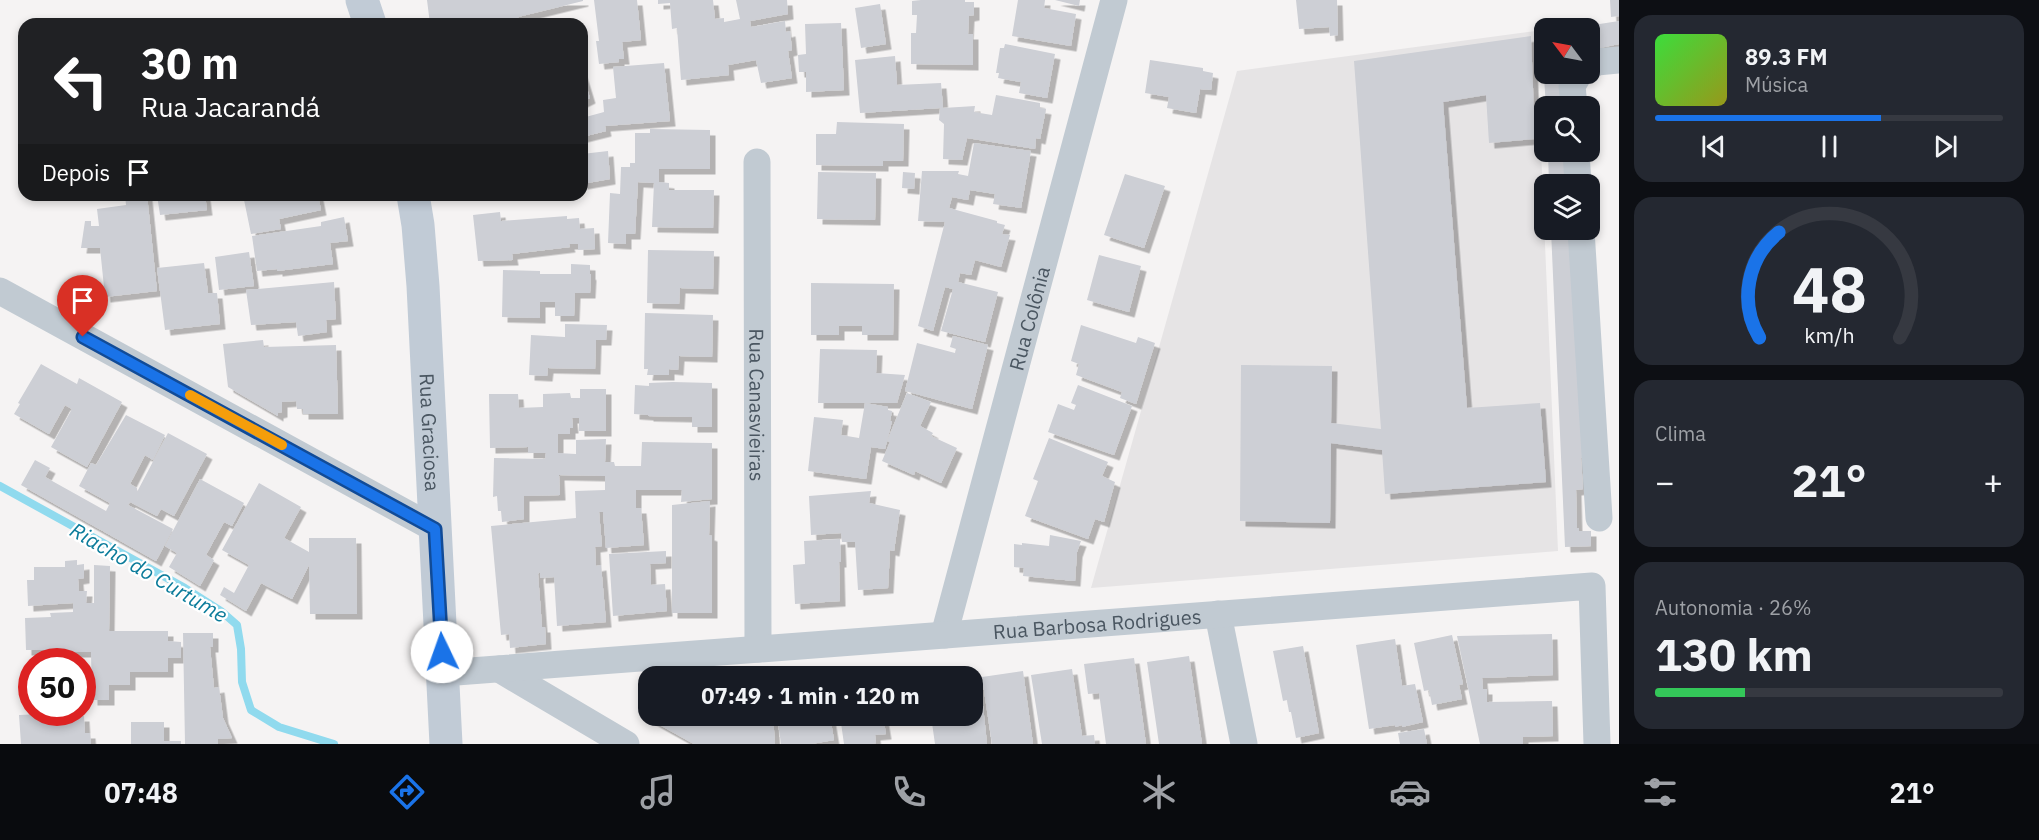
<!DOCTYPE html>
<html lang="pt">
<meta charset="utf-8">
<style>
:root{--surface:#171b24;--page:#242831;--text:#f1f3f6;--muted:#9ea1a6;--line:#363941;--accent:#1a73e8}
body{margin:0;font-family:"IBM Plex Sans",sans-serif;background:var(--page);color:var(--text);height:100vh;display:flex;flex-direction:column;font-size:22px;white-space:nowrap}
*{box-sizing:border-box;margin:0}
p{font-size:20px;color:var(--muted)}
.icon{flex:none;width:33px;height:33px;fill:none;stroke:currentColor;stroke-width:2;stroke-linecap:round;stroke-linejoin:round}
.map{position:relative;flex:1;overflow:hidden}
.side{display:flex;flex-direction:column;gap:15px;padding:15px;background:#0d0f14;width:420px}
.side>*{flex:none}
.banner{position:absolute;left:18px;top:18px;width:570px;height:183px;border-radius:18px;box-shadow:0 3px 9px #0003;background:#202124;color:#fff;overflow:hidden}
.needle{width:39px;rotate:302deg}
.controls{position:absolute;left:1534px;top:18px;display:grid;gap:12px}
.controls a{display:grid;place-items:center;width:66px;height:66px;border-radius:12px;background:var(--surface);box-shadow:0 3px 9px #0003;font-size:30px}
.speed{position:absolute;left:18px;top:648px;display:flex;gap:12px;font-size:30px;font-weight:700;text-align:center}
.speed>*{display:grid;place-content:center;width:78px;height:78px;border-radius:50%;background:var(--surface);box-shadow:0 3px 9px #0003;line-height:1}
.speed .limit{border:9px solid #d22;background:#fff;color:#111}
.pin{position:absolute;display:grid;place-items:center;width:51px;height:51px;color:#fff;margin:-62px -26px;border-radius:50% 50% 50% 0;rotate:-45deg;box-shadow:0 0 6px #0007}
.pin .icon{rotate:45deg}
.me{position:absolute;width:66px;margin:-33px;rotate:357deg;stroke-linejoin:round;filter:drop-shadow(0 0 4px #0008)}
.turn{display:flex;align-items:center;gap:21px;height:126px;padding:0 24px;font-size:27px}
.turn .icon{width:78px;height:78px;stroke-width:2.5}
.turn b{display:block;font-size:42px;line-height:51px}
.then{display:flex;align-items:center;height:57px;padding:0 24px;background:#0003;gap:12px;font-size:22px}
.big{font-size:45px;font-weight:800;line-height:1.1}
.side .tile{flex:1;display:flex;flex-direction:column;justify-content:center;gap:9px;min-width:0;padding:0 21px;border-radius:18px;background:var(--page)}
.side .dial{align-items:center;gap:0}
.dial svg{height:156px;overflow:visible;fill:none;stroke:var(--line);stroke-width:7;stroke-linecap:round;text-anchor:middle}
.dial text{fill:var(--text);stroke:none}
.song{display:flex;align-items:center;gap:18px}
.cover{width:72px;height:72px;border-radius:9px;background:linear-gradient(135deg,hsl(120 70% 55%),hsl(60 70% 35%))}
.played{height:6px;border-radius:3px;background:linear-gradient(90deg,var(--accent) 65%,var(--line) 65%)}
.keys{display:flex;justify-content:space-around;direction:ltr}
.heat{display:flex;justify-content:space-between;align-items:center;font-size:33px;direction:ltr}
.charge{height:9px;border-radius:4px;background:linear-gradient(90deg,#34c759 26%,var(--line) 0)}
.trip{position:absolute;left:638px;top:666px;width:345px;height:60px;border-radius:18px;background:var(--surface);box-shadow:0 3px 9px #0003;font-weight:800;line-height:60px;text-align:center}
.tabs{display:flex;height:96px;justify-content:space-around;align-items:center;background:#090b0e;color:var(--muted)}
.tabs .icon{width:42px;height:42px}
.tabs .current{color:var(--accent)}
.tabs b{font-size:27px;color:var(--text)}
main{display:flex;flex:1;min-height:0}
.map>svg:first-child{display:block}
.education{fill:#e6e4e5}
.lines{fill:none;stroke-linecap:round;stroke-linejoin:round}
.stream{stroke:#90daee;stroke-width:8}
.building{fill:#cdcfd5;filter:url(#shadow)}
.minor{stroke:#c1cad2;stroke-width:27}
.secondary{stroke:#c1cbd6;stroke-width:33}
.route-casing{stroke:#114b97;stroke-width:15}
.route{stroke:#1a73e8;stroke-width:10}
.slow{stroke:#f59e0b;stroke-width:10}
.labels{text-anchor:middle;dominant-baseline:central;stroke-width:4.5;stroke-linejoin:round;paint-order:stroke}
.street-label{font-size:20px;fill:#4a5661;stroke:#fff}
.water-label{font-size:21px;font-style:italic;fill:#0c7c9b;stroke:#fff}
</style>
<main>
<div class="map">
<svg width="1619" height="744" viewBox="0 0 1619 744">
<defs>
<filter id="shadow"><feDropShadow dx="5.5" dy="5.5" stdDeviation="0" flood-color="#0004"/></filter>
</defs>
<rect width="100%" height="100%" fill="#f5f3f3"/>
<path class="education" d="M1536,31L1558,551L1091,588L1237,71Z"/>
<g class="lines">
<path class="stream" d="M0,486L185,588L221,611L237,625L241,649L242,682L251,710L279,727L334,744"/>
</g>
<path class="building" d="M427,0H583V1L518,17L519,20L504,24H430Z
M594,0H637L641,40L622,42L624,59H619V62L599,64L596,41H599Z
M658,0H713L715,19L724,18V22L740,19L736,0H787L788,14L750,21L751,27L785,21L786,32L790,31L792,50L788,51L792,78L761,83L756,60L728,65L729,75L681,80L677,28L672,29L670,3L658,4Z
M921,0H965V2H974V15L969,16L968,34H973V65L911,64V33H916L917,15H912V1Z
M1018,0H1045L1044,8L1076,14L1071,46L1012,36Z
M1055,0H1080L1079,6Z
M1296,0H1337L1338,35L1330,36L1329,27L1299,29Z
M1610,0H1619V16L1611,17Z
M880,4L886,44L861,48L855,8Z
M1619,21V44L1590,50V28L1580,27Z
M841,23L844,90L806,92V72H799L798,55L806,54L805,24Z
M1542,32H1545V55H1543Z
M1531,36L1535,139L1489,143L1486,95L1443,102L1467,408L1540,403L1546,482L1385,494L1382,450L1331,443L1330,523L1240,521L1241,365L1332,366L1331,423L1381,429L1354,61Z
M1005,44L1055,54L1047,98L1019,93L1021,82L998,78L999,73H996L1000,48H1004Z
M895,56L897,85L941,83L943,108L975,106L974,112L992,115L996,95L1040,103V108L1046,109L1040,139L1036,138L1035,149L967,138L962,160L943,159L944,124L939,120L940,108L860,113L855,60Z
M1150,60L1203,68V71L1213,73L1211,90L1200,89L1196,113L1167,108L1169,97L1145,93Z
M664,63L670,121L605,126L606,131L582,137V118L604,112L603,100L616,98L613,67Z
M582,72L590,98L582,102Z
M1567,77L1568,106H1546L1544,78Z
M837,122L904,124L903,161H883V166L816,165V134H836Z
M650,129L710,130V169H659V182L669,183V190H714L713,228L652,227L654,183L638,182L635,234H626V244L608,243L610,193L620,194L621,167H630V163H635V133H650Z
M974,143L1031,151L1021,208L993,204L995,194L970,190L968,200L952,197L949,208L997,221V223L1005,225L1002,234L1010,235L1001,267L975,260L971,275L960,273L958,282L998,292L985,342L941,331L953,289L945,287L933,331L918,326L945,222L918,221L922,171H959L958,174L968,176Z
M608,151L610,179L582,184V154Z
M1548,152H1570L1572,184H1549Z
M818,172L876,173L875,220L817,219Z
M903,172L915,173L914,189L902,188Z
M1125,174L1165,186L1144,248L1104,235Z
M125,195H147L157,291L105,297L100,248H81L85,221H91V226H99L97,209L126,205Z
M157,195H205L207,210L160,215Z
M243,195H318L321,210L279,219L281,229L251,234Z
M500,212L501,221L567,216V219L579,218L580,229L594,228L595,249L578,250V244H569L570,247L512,254L513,260L478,261L473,215Z
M344,217L348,241L330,243L333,264L277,271V269L257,271L252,236L321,226V222Z
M1551,230H1573L1583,458H1581L1583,489L1576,490L1577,528H1579V531H1591V546L1565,547Z
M648,250L714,251L713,289L680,288L679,304L647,303Z
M249,252L254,286L219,290L215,257Z
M1099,255L1141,266L1129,312L1087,300Z
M204,263L208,293H217L220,324L165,330L157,268Z
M571,264L590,265V275L591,274L590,293H575L574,316H555V302H540V318L502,317L503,270L540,271V274H571Z
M334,282L336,319L326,320L327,332L298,336L296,322L251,325L246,290Z
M811,283L894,284L893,335H862V326H839V335H811Z
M645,313L713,315L712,357L679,356L678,370L669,369V375H647L648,369H644Z
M565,324L607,325L606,340H596L595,369L548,368L547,376L529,375L531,335L565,337Z
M1081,325L1136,343L1138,337L1155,343L1136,404L1120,398L1122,392L1076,375L1079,364L1071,361Z
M953,336L988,345L972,409L905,391L917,343L955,353L956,349L950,347Z
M263,340L264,347L336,345L338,414H303V409H297L296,401L282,402V412L278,413V416L228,387L223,344Z
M820,349L877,350L876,373L905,375L897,403H818Z
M41,364L77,384L79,378L122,402L87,467L51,447L72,409L65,405L49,434L14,414L20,404L18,403Z
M673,382L712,383V427H692V417L648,416V415L634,414L635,385L649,386V383Z
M1078,385L1132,406L1114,455L1048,432L1058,404L1074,410L1076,405L1071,403Z
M580,389H606V431H579V418H572L573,428H570V434H558V453L576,454V440L606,439L605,462H614L615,466H641L642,442L712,443V499L681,502L682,490H636V508H641L644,545L606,548L603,512H599L602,546L595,547L596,566L601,565L606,622L557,626L554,577L540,578V572L538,574L542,627H545L546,644L510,648L509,634L501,635L491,526L576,518L575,491L605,490V476L559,475L560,495L524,496V519L502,522L501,511H498L497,496L493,497L494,458L545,459L546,453H528V447L490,448L489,394H518L519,408L543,407V394L570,393L571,398H580Z
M907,393L931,402L920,426L933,433L931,436L957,448L941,483L915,471L914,475L882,461L890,442L887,441Z
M865,403L888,407V410L892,411L890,421H892L885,449L871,447L866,479L808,471L814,417L843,420L841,435L859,438Z
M126,415L165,435L153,460L145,455L130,484L137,488V492L168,433L207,454L174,516L161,509L157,516L130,502L128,505L173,529L156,561L21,485L35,460L50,468L45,477L106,511L110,503L79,486L91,463L96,465Z
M1049,438L1108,462L1102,476L1115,482L1104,522L1095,519L1088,539L1025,516L1038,481L1033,479Z
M200,479L244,503L232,526L224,522L206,555L214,560L200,586L169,567L177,553L165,546Z
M259,483L301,507L284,538L309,552V538H356L357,614H310L309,565L292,599L261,583L246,611L220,595L224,587L234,593L249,565L222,550Z
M871,491L869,503L900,510L894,551L890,550L888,588L858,590L855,542H842L841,533L811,535L809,496Z
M710,501L709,535L712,536V613H672V505Z
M1050,535L1081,541L1077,552L1075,581L1023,576L1024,568L1014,567V544L1022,545V543L1049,546Z
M840,539L841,562H839L840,601L795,604L793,565L805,564L804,541Z
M666,551V563L650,564L651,585L665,584L667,611L613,616L609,554Z
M77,560V565L84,564V578L78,579L79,591H87L86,603H94V565L110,566L109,631H168V641L181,642V658H168V672H130V685H109V700H92L91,652H52L51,650H26L25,618L51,617L50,613L73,612V603L28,606L27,580H34V567H65V561Z
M183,633H213V647H210L214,688L219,687L223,718L232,738L218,739V744H185Z
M1552,634L1553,675L1482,678L1483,689H1487V702L1552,701L1553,736L1523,737V744H1480L1457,636Z
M1452,635L1463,684L1459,685L1462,699L1432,705L1429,690L1424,691L1414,643Z
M1395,639L1402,686L1415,684L1423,722L1402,727V725L1395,727V725L1369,729L1356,645Z
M1303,646L1319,733L1296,738L1291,712H1289L1287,700L1283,701L1273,651Z
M1189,656L1202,744H1159L1147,662Z
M1134,658L1146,744H1106L1099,693L1088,694L1084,664Z
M1072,669L1082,736L1094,735L1095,744H1042L1031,675Z
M1023,671L1033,744H992L982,677Z
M972,677H980L987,744H935L931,716H972Z
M42,714V717L84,716L85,733H90L91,744H21L19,715Z
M649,716H773L775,744H694L649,719Z
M777,716H830L834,740L811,744H781Z
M840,716H883L886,734L875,735L876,743L872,744H844Z
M131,722H164V741H181V744H131Z
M1424,729L1427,744H1400L1398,733Z"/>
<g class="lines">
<g class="minor">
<path d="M1590,66L1597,62L1619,60"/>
<path d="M1574,106L1572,86L1579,74"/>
<path d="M1576,152L1578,184"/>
<path id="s1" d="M757,162L758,649"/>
<path d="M1581,230L1599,518"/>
<path d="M0,291L435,529"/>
<path d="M1218,614L1244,744"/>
<path id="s2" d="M944,635L1114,0"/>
<path d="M499,669L626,744"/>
<path id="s3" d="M443,673L1592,586L1597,744"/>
</g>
<g class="secondary">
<path d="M362,0L370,24"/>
<path id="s4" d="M413,195L418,225L423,286L446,744"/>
</g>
</g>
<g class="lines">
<g class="route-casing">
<path id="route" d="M83,337L435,529L442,652"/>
</g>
<use href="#route" class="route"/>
<path class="slow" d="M190,395L282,445"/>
</g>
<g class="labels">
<g class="street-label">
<text stroke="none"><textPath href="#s2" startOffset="328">Rua Colônia</textPath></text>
<text stroke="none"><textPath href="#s1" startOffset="243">Rua Canasvieiras</textPath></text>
<text stroke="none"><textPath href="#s4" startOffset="238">Rua Graciosa</textPath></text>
<text stroke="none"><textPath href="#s3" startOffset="656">Rua Barbosa Rodrigues</textPath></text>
</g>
<g class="water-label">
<text transform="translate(149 572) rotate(30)">Riacho do Curtume</text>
</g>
</g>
</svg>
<div class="controls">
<a><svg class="needle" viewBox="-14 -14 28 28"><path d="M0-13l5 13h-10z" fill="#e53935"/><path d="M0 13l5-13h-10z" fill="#9ea1a6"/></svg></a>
<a><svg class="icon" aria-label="search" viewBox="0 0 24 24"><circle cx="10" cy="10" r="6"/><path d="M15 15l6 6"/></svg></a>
<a><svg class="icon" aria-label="layers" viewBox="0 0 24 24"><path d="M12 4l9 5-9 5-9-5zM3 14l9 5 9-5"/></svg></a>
</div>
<div class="speed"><div class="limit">50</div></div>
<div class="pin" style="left:83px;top:337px;background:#d93025"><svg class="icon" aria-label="arrive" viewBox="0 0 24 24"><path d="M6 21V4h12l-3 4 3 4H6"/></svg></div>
<svg class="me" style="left:442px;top:652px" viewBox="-20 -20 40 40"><circle r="19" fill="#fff"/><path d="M0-13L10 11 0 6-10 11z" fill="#1a73e8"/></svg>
<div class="trip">07:49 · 1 min · 120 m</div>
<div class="banner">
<div class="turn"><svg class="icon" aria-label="left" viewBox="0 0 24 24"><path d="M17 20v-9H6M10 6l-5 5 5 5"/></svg><div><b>30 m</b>Rua Jacarandá</div></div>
<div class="then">Depois<svg class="icon" aria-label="arrive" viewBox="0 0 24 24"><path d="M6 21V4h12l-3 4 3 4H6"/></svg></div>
</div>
</div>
<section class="side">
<div class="tile">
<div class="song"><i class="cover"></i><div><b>89.3 FM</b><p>Música</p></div></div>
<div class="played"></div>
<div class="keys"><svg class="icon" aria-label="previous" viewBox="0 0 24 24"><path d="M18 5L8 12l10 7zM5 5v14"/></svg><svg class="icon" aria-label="pause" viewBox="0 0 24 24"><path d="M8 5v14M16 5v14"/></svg><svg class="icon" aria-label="next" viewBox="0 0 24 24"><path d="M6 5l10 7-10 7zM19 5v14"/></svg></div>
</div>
<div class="tile dial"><svg viewBox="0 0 100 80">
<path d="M14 69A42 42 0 1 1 86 69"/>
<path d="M14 69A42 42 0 0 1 24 15" stroke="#1a73e8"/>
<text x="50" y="56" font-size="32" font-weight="700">48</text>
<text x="50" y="72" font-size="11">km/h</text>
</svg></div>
<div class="tile"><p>Clima</p>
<div class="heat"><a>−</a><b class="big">21°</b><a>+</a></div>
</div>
<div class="tile"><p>Autonomia · 26%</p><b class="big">130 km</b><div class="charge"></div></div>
</section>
</main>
<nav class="tabs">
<b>07:48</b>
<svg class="icon current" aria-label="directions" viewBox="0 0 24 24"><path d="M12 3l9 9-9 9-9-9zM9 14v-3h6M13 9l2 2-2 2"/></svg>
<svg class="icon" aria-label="music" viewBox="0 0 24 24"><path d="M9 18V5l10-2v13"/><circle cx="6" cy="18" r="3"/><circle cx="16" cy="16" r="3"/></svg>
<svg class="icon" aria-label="phone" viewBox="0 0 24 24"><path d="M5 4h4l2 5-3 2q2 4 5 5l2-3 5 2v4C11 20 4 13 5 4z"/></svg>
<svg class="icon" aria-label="climate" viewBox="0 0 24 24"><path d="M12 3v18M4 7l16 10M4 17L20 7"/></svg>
<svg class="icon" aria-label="car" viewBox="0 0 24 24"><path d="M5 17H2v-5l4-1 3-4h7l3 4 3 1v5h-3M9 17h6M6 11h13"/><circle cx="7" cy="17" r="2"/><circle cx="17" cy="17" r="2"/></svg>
<svg class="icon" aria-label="filters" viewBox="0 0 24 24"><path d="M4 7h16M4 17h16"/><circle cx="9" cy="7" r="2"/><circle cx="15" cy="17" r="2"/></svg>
<b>21°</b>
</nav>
